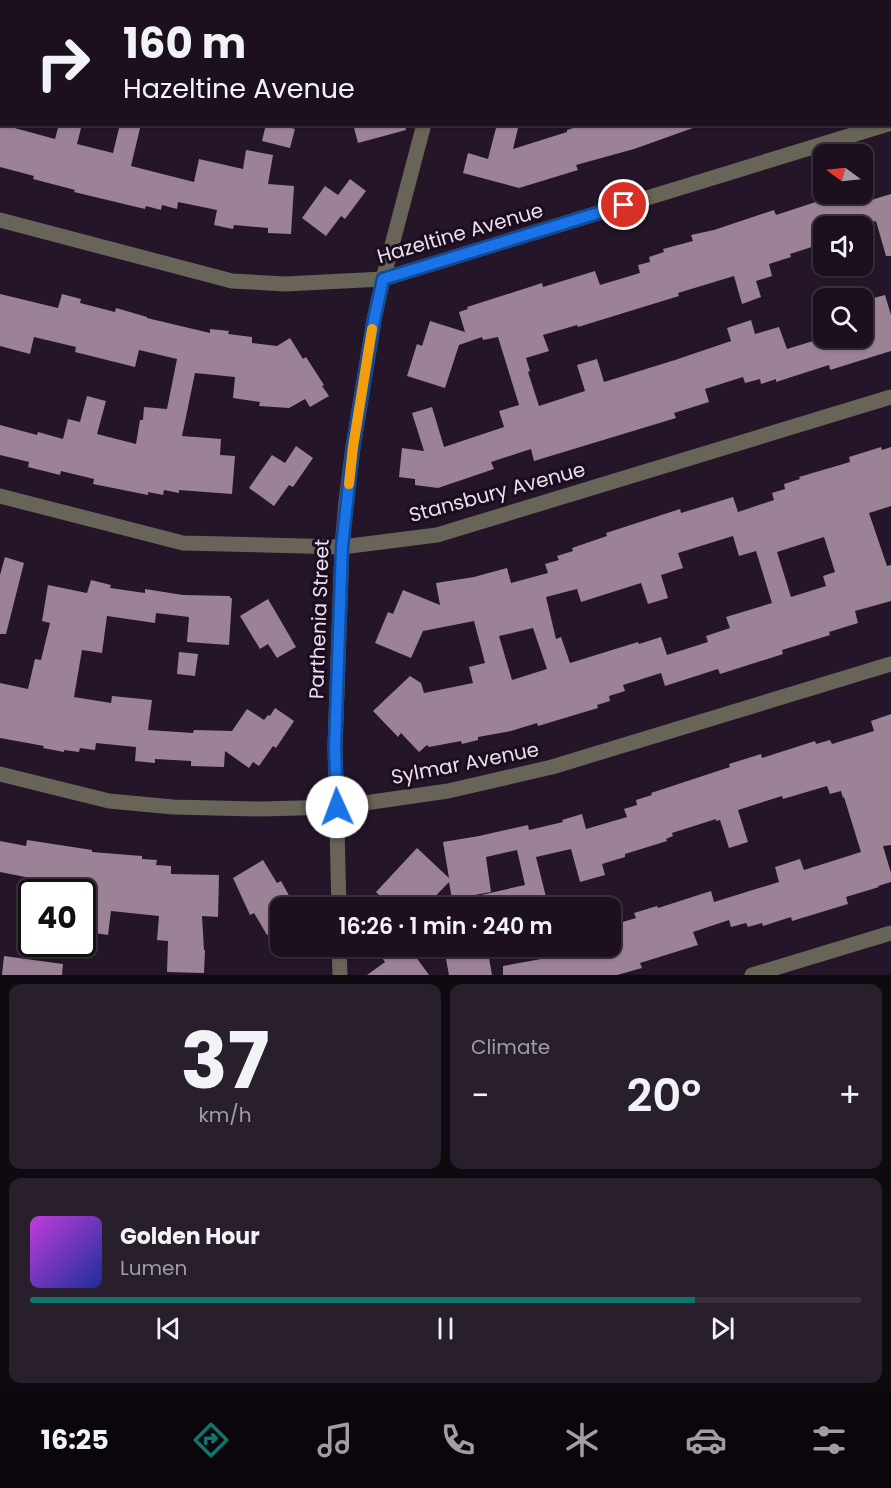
<!DOCTYPE html>
<meta charset="utf-8">
<style>
:root{--surface:#1c101e;--page:#291e2b;--text:#f1f3f6;--muted:#a09da4;--line:#3a303c;--accent:#0f766e}
body{margin:0;font-family:Poppins,sans-serif;background:var(--page);color:var(--text);height:100vh;display:flex;flex-direction:column;font-size:22px;white-space:nowrap}
*{box-sizing:border-box;margin:0}
p{font-size:20px;color:var(--muted)}
.icon{flex:none;width:33px;height:33px;fill:none;stroke:currentColor;stroke-width:2;stroke-linecap:round;stroke-linejoin:round}
.map{position:relative;height:975px;overflow:hidden}
.details{display:flex;flex-direction:column;gap:9px;padding:9px;background:#0f0910;flex:1}
.details>*{flex:none}
.banner{position:absolute;left:0px;top:0px;width:891px;height:126px;box-shadow:0 2px 4px #0004,0 0 0 2px var(--line);background:#1c101e;color:var(--text);overflow:hidden}
.needle{width:39px;rotate:285deg}
.tools{position:absolute;left:813px;top:144px;display:grid;gap:12px}
.tools a{display:grid;place-items:center;width:60px;height:60px;border-radius:12px;background:var(--surface);box-shadow:0 2px 4px #0004,0 0 0 2px var(--line);font-size:30px}
.speed{position:absolute;left:18px;top:879px;display:flex;gap:12px;font-size:30px;font-weight:700;text-align:center}
.speed>*{display:grid;place-content:center;width:78px;height:78px;border-radius:50%;background:var(--surface);box-shadow:0 2px 4px #0004,0 0 0 2px var(--line);line-height:1}
.speed .limit{border:3px solid #111;border-radius:9px;background:#fff;color:#111}
.pin{position:absolute;display:grid;place-items:center;width:51px;height:51px;color:#fff;margin:-26px;border:3px solid #fff;border-radius:50%;box-shadow:0 2px 6px #0007}
.me{position:absolute;width:66px;margin:-33px;rotate:358deg;stroke-linejoin:round;filter:drop-shadow(0 0 4px #0008)}
.turn{display:flex;align-items:center;gap:21px;height:126px;padding:0 24px;font-size:27px}
.turn .icon{width:78px;height:78px;stroke-width:2.5}
.turn b{display:block;font-size:42px;line-height:51px}
.big{font-size:45px;font-weight:600;line-height:1.1}
.details .widget{flex:1;display:flex;flex-direction:column;justify-content:center;gap:9px;min-width:0;padding:0 21px;border-radius:12px;background:var(--page)}
.details .dial{align-items:center;gap:0}
.dial b{font-size:78px;line-height:1}
.song{display:flex;align-items:center;gap:18px}
.cover{width:72px;height:72px;border-radius:9px;background:linear-gradient(135deg,hsl(290 70% 55%),hsl(230 70% 35%))}
.played{height:6px;border-radius:3px;background:linear-gradient(90deg,var(--accent) 80%,var(--line) 80%)}
.keys{display:flex;justify-content:space-around;direction:ltr}
.heat{display:flex;justify-content:space-between;align-items:center;font-size:33px;direction:ltr}
.details .tiles{flex:1;display:grid;gap:9px;grid-template-columns:1fr 1fr}
.widget:last-child{grid-column:span 2}
.trip{position:absolute;left:270px;top:897px;width:351px;height:60px;border-radius:12px;background:var(--surface);box-shadow:0 2px 4px #0004,0 0 0 2px var(--line);font-weight:600;line-height:60px;text-align:center}
.tabs{display:flex;height:96px;justify-content:space-around;align-items:center;background:#0b060c;color:var(--muted)}
.tabs .icon{width:42px;height:42px}
.tabs .current{color:var(--accent)}
.tabs b{font-size:27px;color:var(--text)}
.map>svg:first-child{display:block}
.building{fill:#9c8297;fill-rule:evenodd}
.lines{fill:none;stroke-linecap:round;stroke-linejoin:round}
.minor{stroke:#686458;stroke-width:15}
.tertiary{stroke:#686458;stroke-width:15}
.route-casing{stroke:#114b97;stroke-width:15}
.route{stroke:#1a73e8;stroke-width:10}
.slow{stroke:#f59e0b;stroke-width:10}
.labels{text-anchor:middle;dominant-baseline:central;stroke-width:6;stroke-linejoin:round;paint-order:stroke}
.street-label{font-size:20px;fill:#eadfec;stroke:#1b0c1e}
</style>
<div class="map">
<svg width="891" height="975" viewBox="0 0 891 975">
<rect width="100%" height="100%" fill="#251528"/>
<path class="building" d="M0,124L55,139L59,124H82L77,144L113,153L120,124H141L131,166L194,182L199,159L243,169L246,150L273,155L268,184L294,186L291,234L268,233V228L234,225L233,229L214,225L217,210L178,202L177,209L162,205L161,210L146,206L145,209L74,192L75,190L33,179L34,176L0,167Z
M266,124H277L295,129L290,148L262,141Z
M353,124H405L406,130L358,143Z
M497,124H519L513,149L567,132V130L585,124H692L693,128L634,149L576,165L578,170L519,188L463,173L468,153L488,159Z
M350,179L366,191L345,219L341,216L326,236L302,218L325,186L338,195Z
M891,194V256H886L876,221L859,226H824V243L790,254L791,257L769,264L772,276L756,281L761,297L742,304L734,276L678,293L679,296L578,327L577,325L543,335L549,351L526,358L530,371L528,372L539,406L585,391L577,365L597,359L604,382L675,360L731,341L727,328L751,320L755,334L779,327L787,349L823,338H862V301L885,295L891,315V351L830,370L829,365L776,382V379L761,384L760,379L745,383L743,377L705,389L709,402L674,413L676,418L534,461L531,449L491,462L494,469L438,488L415,485V479L399,477L402,448L424,451L412,413L432,407L444,447L504,427L499,411L519,405L498,337L483,340L482,337L459,345L445,388L407,376L417,344L422,346L430,321L465,332L459,312L468,309L467,307L542,283L543,287L595,271L600,285L640,273L638,265L650,262L649,257L664,252L663,249L693,241L691,235L714,230L774,210L776,215L828,198V200L844,195L846,201L859,196L861,203Z
M0,294L58,308L62,294L81,299L80,303L115,312L116,308L147,317V318L210,333V329L229,331L228,334L252,337V343L277,346L290,338L303,359L306,357L324,385L322,386L329,396L310,407L305,399L289,408L259,406L260,402L233,398L235,377L195,373L182,436L221,439L220,455L235,456L232,494L179,490V493L164,490L163,495L148,492V495L93,484L94,479L61,471L60,475L28,467L29,462L0,455V425L37,435L38,432L63,439L68,419L80,422L87,396L106,401L97,434L136,444L140,420H143L144,407L167,409L177,359L139,350L135,367L75,352L76,347L34,337L30,354L0,346Z
M296,446L313,458L293,487L289,485L274,506L249,488L272,455L285,463Z
M881,447L882,450L891,447V506L869,513L887,566L891,565V601L855,611L858,623L829,632L830,635L782,650L783,654L720,674L718,669L665,686L661,673L623,685L625,691L609,696L610,701L597,705L598,708L538,726L537,723L511,731L478,737V740L462,744L461,741L429,747L427,745L419,752L401,733L398,737L373,711L410,676L421,683L424,693L473,683L469,667L485,663L474,621L423,631L411,658L375,643L388,612L393,614L403,590L440,605L436,583L474,577L507,568L511,583L548,573L545,564L559,560L557,556L573,551L572,548L607,536L606,533L680,509L681,513L733,497L738,512L774,500L772,493L785,489L784,484L800,479L799,477L850,462L849,457ZM733,536L739,556L756,551L772,603L726,617L730,628L706,636L708,642L667,655L661,637L639,644L638,642L570,663L561,637L556,639L546,597L577,589L581,602L641,583L648,604L668,598L661,575L683,568L678,553ZM824,537L835,572L823,576L826,586L791,597L777,552ZM533,628L547,669L512,680L499,636Z
M5,557L24,563L6,634H0V575Z
M91,580L111,585L110,588L145,593V589L183,595L230,596V598H232L229,645L187,642L189,617L156,613L155,623L107,616L102,653L82,650L74,697L111,703L112,696L152,700L148,730L193,733L194,730L232,731L247,709L264,720L268,715L270,716L275,708L294,721L276,748L273,746L259,766L253,762L249,768L225,751L224,767L191,766V761L155,759V763L135,761L136,747L96,743L95,750L80,748L79,752L64,750V752L43,748L44,746L0,738V683L28,689L35,659L41,660L50,623L42,621L48,585L87,593Z
M268,599L296,647L277,658L268,644L260,649L240,616Z
M179,652L198,654L195,676L177,674Z
M891,714V845L883,846L891,873V882L878,886L879,887L846,897L848,904L792,921L791,917L763,926L762,923L748,927L746,923L731,927L729,920L693,932L698,945L640,963L642,968L617,975H503V966L558,956L594,946H623L616,924L636,918L634,913L657,906L658,908L711,891L714,902L779,882L775,867L800,859L804,870L861,852L844,797L843,798L841,791L830,794L827,786L783,799L782,796L738,810L748,842L729,848L720,820L716,821V819L672,833L673,836L666,839L667,841L625,854V857L602,864L605,875L580,882L571,849L536,857L547,901L524,908H459V900L525,885L517,850L486,857L491,892L452,899L449,882L424,908H392L376,892L417,848L449,878L443,842L479,836L528,825L529,830L563,822L562,820L582,814L586,829L627,817L624,809L637,805L636,800L652,795L651,793L730,767L729,764L761,754L762,758L815,741L816,744L830,740L832,744L874,731L871,721Z
M27,840L92,850V852L142,856V859L157,860L156,865L171,866V874L219,875L218,917L202,916L204,950H205L204,973L167,972L168,941L157,940L159,916L111,911L108,935L88,932L92,892H59L61,884L0,872V841L26,846Z
M263,860L277,883L281,881L296,908H280V926L267,935L254,913L250,915L233,878Z
M374,946H408L429,975H367L385,962Z
M488,952L492,975H449L446,959Z
M4,956L63,964L62,975H2Z"/>
<g class="lines">
<path class="minor" d="M228,0L234,2
M0,220L232,281L285,284L383,279
M0,496L183,543L342,547L437,535L891,397
M337,807L448,791L552,767L891,664
M752,975L891,933"/>
<path class="tertiary" d="M457,2L458,0
M383,279L888,124
M0,774L109,801L173,807L261,809L337,807
M339,908L335,747L342,547L346,502L353,447L374,320L383,279L424,124
M339,946L340,975"/>
</g>
<g class="lines">
<g class="route-casing">
<path id="route" d="M337,807L335,747L342,547L353,447L374,320L383,279L624,205"/>
</g>
<use href="#route" class="route"/>
<path class="slow" d="M349,484L353,447L372,329"/>
</g>
<g class="labels">
<g class="street-label">
<text transform="translate(460 233) rotate(-16)">Hazeltine Avenue</text>
<text transform="translate(497 492) rotate(-15)">Stansbury Avenue</text>
<text transform="translate(319 619) rotate(-88)">Parthenia Street</text>
<text transform="translate(465 763) rotate(-11)">Sylmar Avenue</text>
</g>
</g>
</svg>
<div class="tools">
<a><svg class="needle" viewBox="-14 -14 28 28"><path d="M0-13l5 13h-10z" fill="#e53935"/><path d="M0 13l5-13h-10z" fill="#a09da4"/></svg></a>
<a><svg class="icon" aria-label="sound" viewBox="0 0 24 24"><path d="M4 9h4l5-4v14l-5-4H4zM17 9q2 3 0 6"/></svg></a>
<a><svg class="icon" aria-label="search" viewBox="0 0 24 24"><circle cx="10" cy="10" r="6"/><path d="M15 15l6 6"/></svg></a>
</div>
<div class="speed"><div class="limit">40</div></div>
<div class="pin" style="left:624px;top:205px;background:#d93025"><svg class="icon" aria-label="arrive" viewBox="0 0 24 24"><path d="M6 21V4h12l-3 4 3 4H6"/></svg></div>
<svg class="me" style="left:337px;top:807px" viewBox="-20 -20 40 40"><circle r="19" fill="#fff"/><path d="M0-13L10 11 0 6-10 11z" fill="#1a73e8"/></svg>
<div class="trip">16:26 · 1 min · 240 m</div>
<div class="banner">
<div class="turn"><svg class="icon" aria-label="right" viewBox="0 0 24 24"><path d="M7 20v-9h11M14 6l5 5-5 5"/></svg><div><b>160 m</b>Hazeltine Avenue</div></div>
</div>
</div>
<section class="details">
<div class="tiles">
<div class="widget dial"><b>37</b><p>km/h</p></div>
<div class="widget"><p>Climate</p>
<div class="heat"><a>−</a><b class="big">20°</b><a>+</a></div>
</div>
<div class="widget">
<div class="song"><i class="cover"></i><div><b>Golden Hour</b><p>Lumen</p></div></div>
<div class="played"></div>
<div class="keys"><svg class="icon" aria-label="previous" viewBox="0 0 24 24"><path d="M18 5L8 12l10 7zM5 5v14"/></svg><svg class="icon" aria-label="pause" viewBox="0 0 24 24"><path d="M8 5v14M16 5v14"/></svg><svg class="icon" aria-label="next" viewBox="0 0 24 24"><path d="M6 5l10 7-10 7zM19 5v14"/></svg></div>
</div>
</div>
</section>
<nav class="tabs">
<b>16:25</b>
<svg class="icon current" aria-label="directions" viewBox="0 0 24 24"><path d="M12 3l9 9-9 9-9-9zM9 14v-3h6M13 9l2 2-2 2"/></svg>
<svg class="icon" aria-label="music" viewBox="0 0 24 24"><path d="M9 18V5l10-2v13"/><circle cx="6" cy="18" r="3"/><circle cx="16" cy="16" r="3"/></svg>
<svg class="icon" aria-label="phone" viewBox="0 0 24 24"><path d="M5 4h4l2 5-3 2q2 4 5 5l2-3 5 2v4C11 20 4 13 5 4z"/></svg>
<svg class="icon" aria-label="climate" viewBox="0 0 24 24"><path d="M12 3v18M4 7l16 10M4 17L20 7"/></svg>
<svg class="icon" aria-label="car" viewBox="0 0 24 24"><path d="M5 17H2v-5l4-1 3-4h7l3 4 3 1v5h-3M9 17h6M6 11h13"/><circle cx="7" cy="17" r="2"/><circle cx="17" cy="17" r="2"/></svg>
<svg class="icon" aria-label="filters" viewBox="0 0 24 24"><path d="M4 7h16M4 17h16"/><circle cx="9" cy="7" r="2"/><circle cx="15" cy="17" r="2"/></svg>
</nav>
